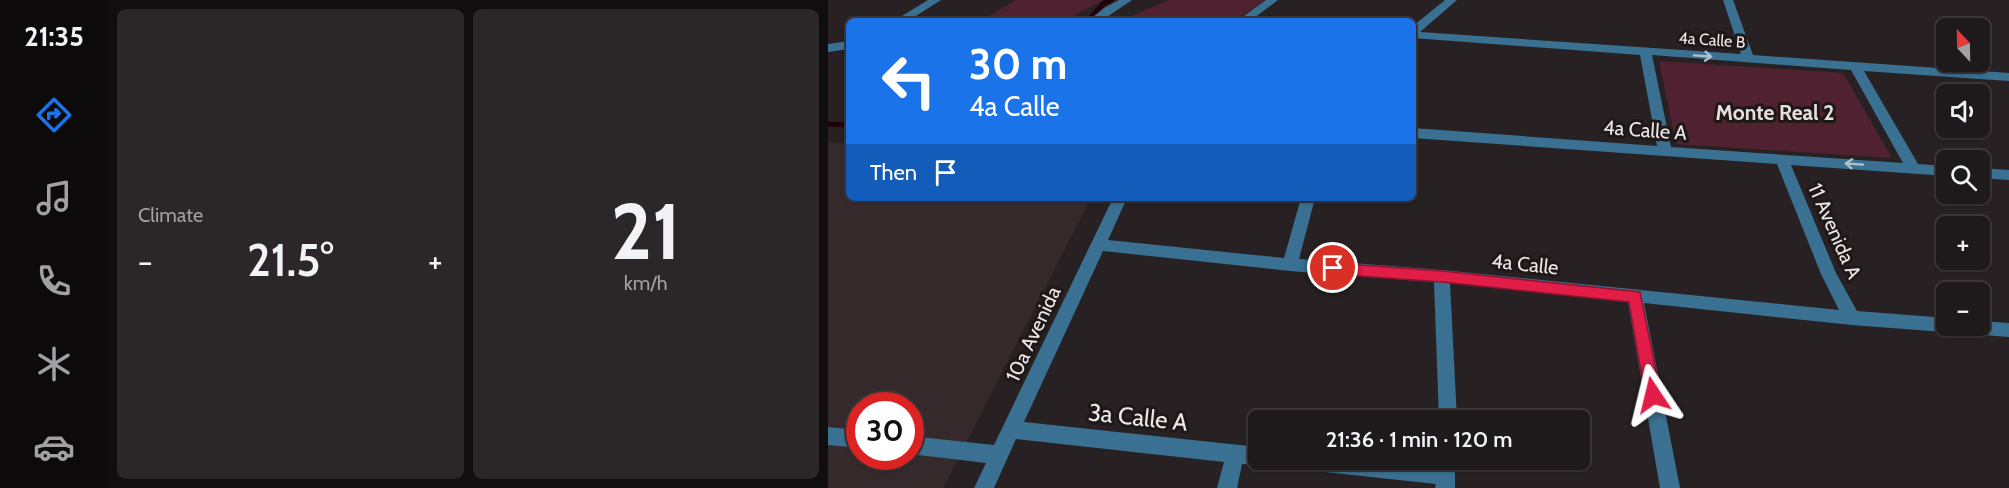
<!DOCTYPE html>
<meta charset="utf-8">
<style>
:root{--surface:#1e191a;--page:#2b2627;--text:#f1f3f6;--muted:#a1a0a2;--line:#3c3839;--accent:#1a73e8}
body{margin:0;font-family:Cabin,sans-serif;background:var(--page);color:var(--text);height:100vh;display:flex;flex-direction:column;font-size:22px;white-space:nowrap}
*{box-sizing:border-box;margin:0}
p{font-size:20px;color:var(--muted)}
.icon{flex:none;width:33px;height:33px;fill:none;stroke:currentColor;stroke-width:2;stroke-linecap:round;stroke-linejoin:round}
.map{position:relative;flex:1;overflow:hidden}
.panel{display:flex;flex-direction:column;gap:9px;padding:9px;background:#100e0e;width:720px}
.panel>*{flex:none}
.guide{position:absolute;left:18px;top:18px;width:570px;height:183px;border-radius:9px;box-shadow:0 2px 4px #0004,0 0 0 2px var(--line);background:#1a73e8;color:#fff;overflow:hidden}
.needle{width:39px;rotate:338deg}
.tools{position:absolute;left:1108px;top:18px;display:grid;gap:12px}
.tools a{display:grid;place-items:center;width:54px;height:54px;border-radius:9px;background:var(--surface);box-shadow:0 2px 4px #0004,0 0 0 2px var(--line);font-size:30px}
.speed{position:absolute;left:18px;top:392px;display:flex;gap:12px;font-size:30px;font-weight:700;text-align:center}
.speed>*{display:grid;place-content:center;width:78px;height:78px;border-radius:50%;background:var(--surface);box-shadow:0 2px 4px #0004,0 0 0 2px var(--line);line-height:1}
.speed .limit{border:9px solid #d22;background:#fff;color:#111}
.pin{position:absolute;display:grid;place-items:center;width:51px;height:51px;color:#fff;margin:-26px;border:3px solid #fff;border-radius:50%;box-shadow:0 2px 6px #0007}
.me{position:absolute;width:66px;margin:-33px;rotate:350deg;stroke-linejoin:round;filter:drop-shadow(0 0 4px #0008)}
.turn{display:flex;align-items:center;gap:21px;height:126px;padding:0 24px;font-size:27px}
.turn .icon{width:78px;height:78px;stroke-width:2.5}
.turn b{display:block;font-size:42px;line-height:51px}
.then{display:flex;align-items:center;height:57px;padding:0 24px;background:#0003;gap:12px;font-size:22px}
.big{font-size:45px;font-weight:600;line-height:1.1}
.panel .tile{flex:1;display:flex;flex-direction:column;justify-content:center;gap:9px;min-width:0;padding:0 21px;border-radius:9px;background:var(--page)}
.panel .dial{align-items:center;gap:0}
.dial b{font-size:78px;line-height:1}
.heat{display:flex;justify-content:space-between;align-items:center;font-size:33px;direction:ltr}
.panel .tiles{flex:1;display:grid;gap:9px;grid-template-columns:repeat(2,1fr)}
.trip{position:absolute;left:420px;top:410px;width:342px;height:60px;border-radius:9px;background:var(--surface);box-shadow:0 2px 4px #0004,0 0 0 2px var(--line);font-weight:600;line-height:60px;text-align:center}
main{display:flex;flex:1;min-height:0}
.tabs{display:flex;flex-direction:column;width:108px;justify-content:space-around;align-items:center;background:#0c0a0a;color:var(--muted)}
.tabs .icon{width:42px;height:42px}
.tabs .on{color:var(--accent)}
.tabs b{font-size:27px;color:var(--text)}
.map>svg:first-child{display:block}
.built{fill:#36292c;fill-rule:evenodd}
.green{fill:#502231}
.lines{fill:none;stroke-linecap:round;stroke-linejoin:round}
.stream{stroke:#22000b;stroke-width:5}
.minor{fill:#3a7192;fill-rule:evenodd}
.oneway{stroke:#aebeca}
.route{fill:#e11d48;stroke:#92132f;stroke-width:1.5}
.labels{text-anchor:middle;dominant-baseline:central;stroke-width:6;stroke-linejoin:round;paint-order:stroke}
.far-street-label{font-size:16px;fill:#ece7e8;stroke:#1e1819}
.street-label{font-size:20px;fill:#ece7e8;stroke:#1e1819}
.neighbourhood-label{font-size:21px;font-weight:bold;fill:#e6dddf;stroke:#1e1819}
.near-street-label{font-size:24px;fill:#ece7e8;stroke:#1e1819}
</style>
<main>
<nav class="tabs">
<b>21:35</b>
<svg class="icon on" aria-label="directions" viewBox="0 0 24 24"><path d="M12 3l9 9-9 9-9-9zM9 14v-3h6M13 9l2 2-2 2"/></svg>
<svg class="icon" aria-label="music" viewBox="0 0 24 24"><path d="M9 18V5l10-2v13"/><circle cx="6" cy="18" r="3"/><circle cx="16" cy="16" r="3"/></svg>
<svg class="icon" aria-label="phone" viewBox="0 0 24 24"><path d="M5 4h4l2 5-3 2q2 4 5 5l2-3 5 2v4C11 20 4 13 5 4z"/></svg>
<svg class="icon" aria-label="climate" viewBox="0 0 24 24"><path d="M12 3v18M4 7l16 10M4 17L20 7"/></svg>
<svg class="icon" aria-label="car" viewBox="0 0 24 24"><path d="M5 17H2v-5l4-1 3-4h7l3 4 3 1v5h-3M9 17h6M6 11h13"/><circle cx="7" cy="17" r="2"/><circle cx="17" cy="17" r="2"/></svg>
</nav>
<section class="panel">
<div class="tiles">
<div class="tile"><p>Climate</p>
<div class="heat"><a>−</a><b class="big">21.5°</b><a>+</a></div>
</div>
<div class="tile dial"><b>21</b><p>km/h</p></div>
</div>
</section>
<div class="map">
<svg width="1181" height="488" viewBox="0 0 1181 488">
<rect width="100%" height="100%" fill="#282123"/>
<path class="built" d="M0,142L21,144V198H263L115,488H0ZM32,405H82V456H32Z"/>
<path class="green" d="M188,0H275L236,21H154Z
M341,0H437L407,21H292Z
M831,61L1015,73L1064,158L848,144Z"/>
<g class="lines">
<path class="stream" d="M260,21L276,3L283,0
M0,124L21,125"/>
<path class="minor" d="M100,0H113L80,21H66Z
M291,0H304L273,21H260L276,8Z
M438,0H450L422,21H409Z
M617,0H629L592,32L913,54L895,0H905L925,55L1181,73V81L1036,71L1090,164L1119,166V176L963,165L1008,273L1029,311L1119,318V326H1152V321L1181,323V337L1024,325L816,303L852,488H832L800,302L622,283L629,420H611L606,282L462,271L275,251L196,422L430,447V459H438L437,463L430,465L414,464L409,488H389L396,462L188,439L166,488H146L158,463L82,454V436L166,445L285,198H299L280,240L456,258L473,198H487L471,259L614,270L1011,310L993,274L949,164L585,138V128L829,146L812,55L585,38V26ZM824,55L1023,70L1075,163L843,147Z
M21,41V49L0,52V44Z
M1152,168L1181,170V180L1152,178Z
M0,427L32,430V448L0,445Z
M451,459H548L608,465L609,459H627V488H607L608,484L460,468L453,466Z"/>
</g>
<defs><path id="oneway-shaft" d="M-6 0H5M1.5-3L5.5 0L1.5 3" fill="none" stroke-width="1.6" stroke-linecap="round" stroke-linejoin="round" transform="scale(1.5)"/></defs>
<g class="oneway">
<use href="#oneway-shaft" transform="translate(875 56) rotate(4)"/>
<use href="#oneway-shaft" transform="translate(1026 164) rotate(-176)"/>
</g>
<path class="route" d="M505,263L614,271L812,292L833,395L831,400L825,402L819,400L817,395L801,302L614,282L505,274L500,272L498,268L500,264Z"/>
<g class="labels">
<g class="far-street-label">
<text transform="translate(884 40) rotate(4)">4a Calle B</text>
</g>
<g class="street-label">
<text transform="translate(817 130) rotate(4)">4a Calle A</text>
<text transform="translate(1007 231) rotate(66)">11 Avenida A</text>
<text transform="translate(697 264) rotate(6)">4a Calle</text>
<text transform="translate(205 334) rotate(-65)">10a Avenida</text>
</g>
<g class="neighbourhood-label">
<text x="947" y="112">Monte Real 2</text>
</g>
<g class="near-street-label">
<text transform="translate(310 417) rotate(6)">3a Calle A</text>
</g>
</g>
</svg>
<div class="tools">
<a><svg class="needle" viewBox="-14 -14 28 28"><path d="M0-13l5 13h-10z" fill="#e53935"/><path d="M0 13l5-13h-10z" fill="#a1a0a2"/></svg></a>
<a><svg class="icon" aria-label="sound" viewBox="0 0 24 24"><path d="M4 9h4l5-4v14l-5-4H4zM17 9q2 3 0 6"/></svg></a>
<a><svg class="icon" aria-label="search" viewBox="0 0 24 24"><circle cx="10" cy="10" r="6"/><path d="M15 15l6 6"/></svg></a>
<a>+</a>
<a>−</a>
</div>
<div class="speed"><div class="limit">30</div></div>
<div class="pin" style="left:505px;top:268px;background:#d93025"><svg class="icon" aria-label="arrive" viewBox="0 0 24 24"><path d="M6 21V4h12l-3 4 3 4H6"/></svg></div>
<svg class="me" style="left:825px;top:395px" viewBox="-20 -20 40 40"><path d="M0-17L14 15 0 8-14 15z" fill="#e11d48" stroke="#fff" stroke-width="4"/></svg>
<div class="trip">21:36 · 1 min · 120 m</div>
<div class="guide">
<div class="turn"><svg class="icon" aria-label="left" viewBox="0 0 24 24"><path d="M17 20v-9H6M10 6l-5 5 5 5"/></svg><div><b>30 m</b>4a Calle</div></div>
<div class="then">Then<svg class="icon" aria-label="arrive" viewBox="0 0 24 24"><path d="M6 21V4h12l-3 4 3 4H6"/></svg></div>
</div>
</div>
</main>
